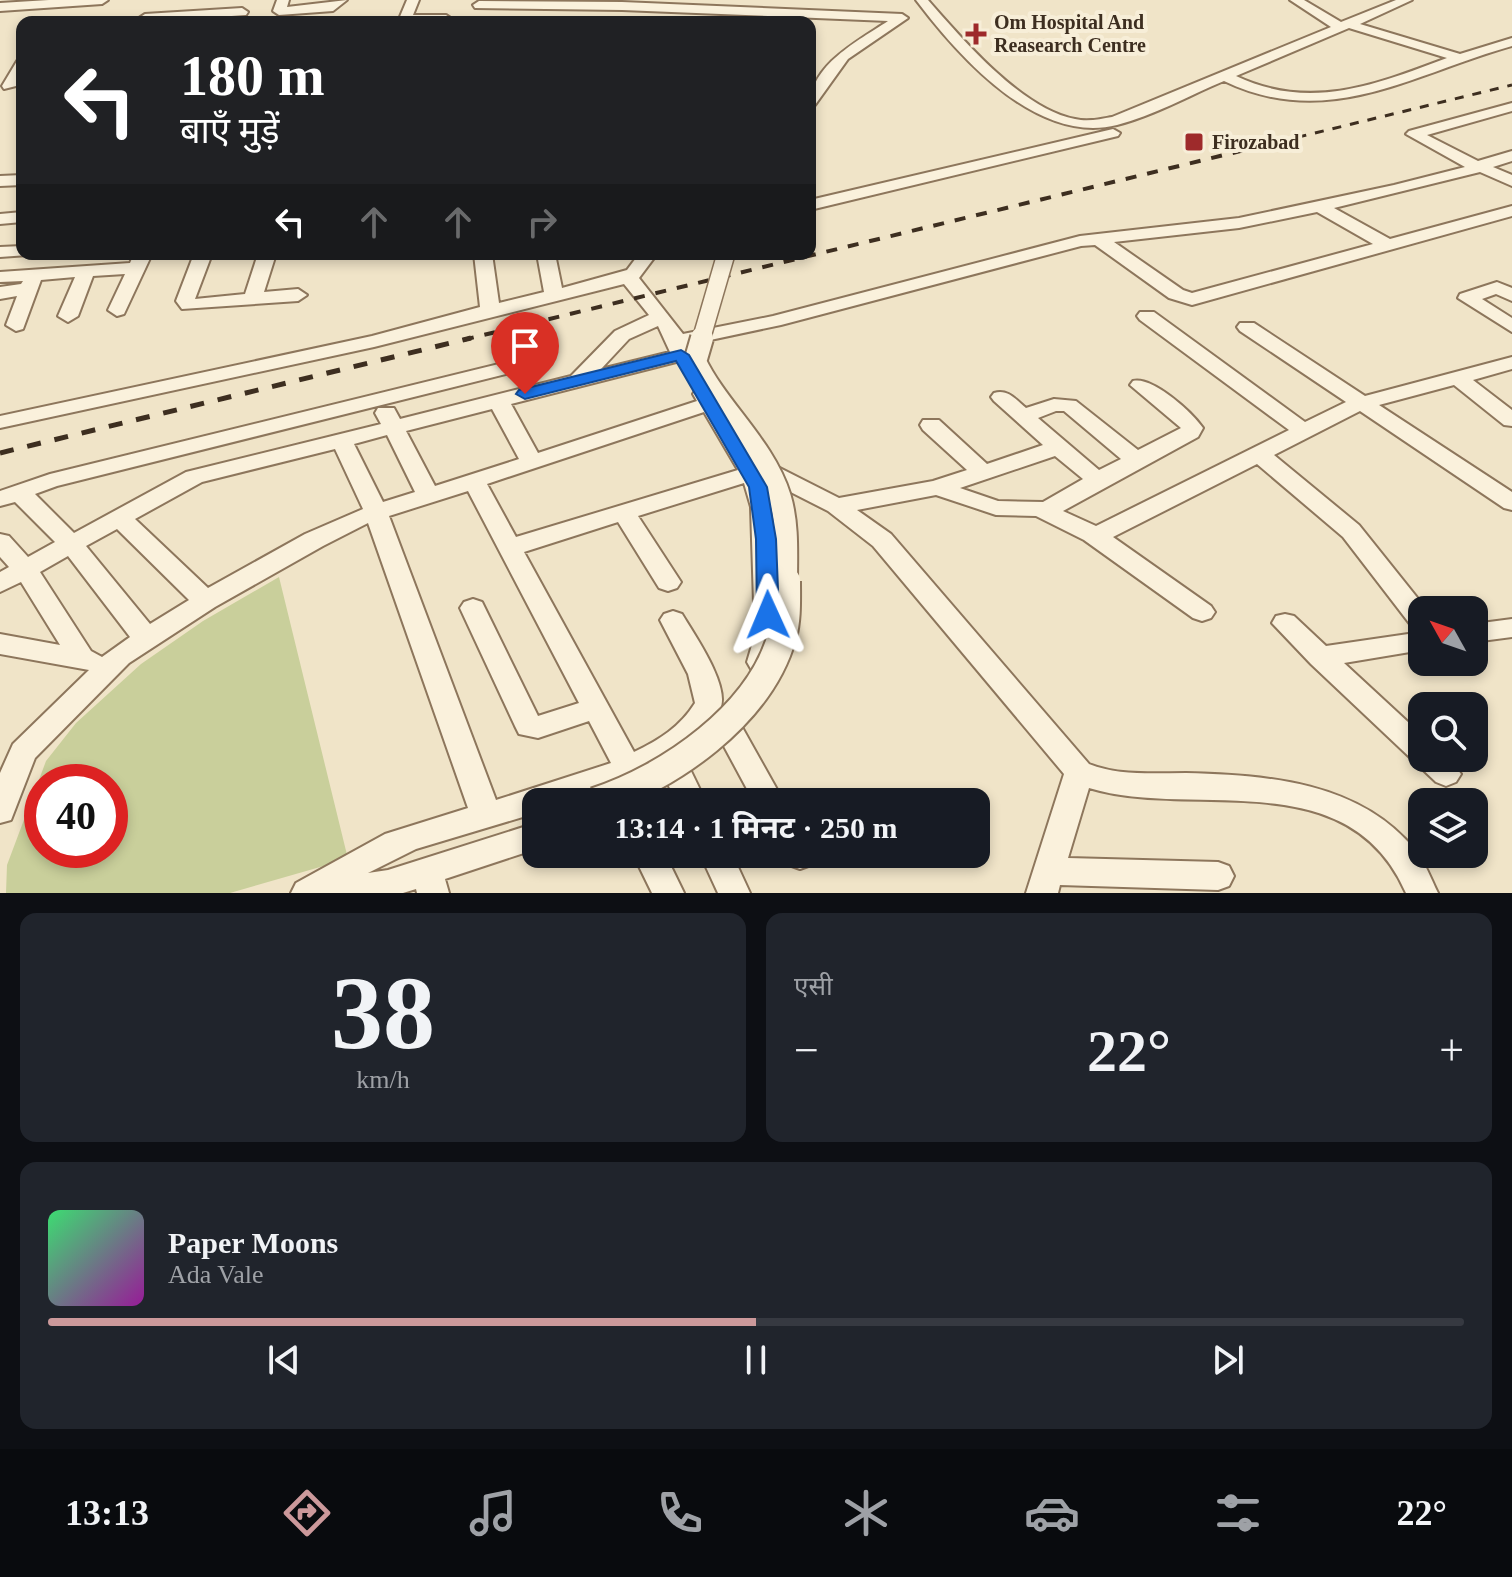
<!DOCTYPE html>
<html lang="hi">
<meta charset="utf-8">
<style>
:root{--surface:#171b24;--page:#20242c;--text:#f1f3f6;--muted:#9ea1a6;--line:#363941;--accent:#cc999b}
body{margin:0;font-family:"Times New Roman","Noto Sans Devanagari",serif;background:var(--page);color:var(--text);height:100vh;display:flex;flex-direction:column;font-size:30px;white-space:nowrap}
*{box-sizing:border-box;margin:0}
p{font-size:26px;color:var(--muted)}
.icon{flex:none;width:44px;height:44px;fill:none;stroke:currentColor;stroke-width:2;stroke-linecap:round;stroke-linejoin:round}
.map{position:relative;height:893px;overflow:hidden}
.panel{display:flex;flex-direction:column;gap:20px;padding:20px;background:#0d0f14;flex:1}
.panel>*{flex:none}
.top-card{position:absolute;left:16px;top:16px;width:800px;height:244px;border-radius:16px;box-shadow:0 4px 12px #0003;background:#202124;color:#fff;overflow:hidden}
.needle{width:52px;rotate:310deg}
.fabs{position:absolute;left:1408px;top:596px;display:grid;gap:16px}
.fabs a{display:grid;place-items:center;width:80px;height:80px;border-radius:16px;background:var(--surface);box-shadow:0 4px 12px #0003;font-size:40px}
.speed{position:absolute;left:24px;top:764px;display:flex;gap:16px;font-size:40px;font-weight:700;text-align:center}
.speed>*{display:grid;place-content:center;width:104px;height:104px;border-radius:50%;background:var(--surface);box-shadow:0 4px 12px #0003;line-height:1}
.speed .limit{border:12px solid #d22;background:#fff;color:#111}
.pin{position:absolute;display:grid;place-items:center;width:68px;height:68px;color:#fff;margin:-82px -34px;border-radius:50% 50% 50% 0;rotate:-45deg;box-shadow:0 0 8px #0007}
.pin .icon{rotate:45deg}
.me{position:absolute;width:88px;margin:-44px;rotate:359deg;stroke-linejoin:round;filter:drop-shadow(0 0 6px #0008)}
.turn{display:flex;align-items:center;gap:28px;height:168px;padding:0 32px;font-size:36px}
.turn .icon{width:104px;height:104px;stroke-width:2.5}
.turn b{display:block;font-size:56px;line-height:68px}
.lanes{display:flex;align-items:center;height:76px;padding:0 32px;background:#0003;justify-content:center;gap:40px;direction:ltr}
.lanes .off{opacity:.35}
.big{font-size:60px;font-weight:700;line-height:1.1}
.panel .card{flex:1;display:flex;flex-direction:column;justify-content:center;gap:12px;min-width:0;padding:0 28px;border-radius:16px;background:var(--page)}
.panel .dial{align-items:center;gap:0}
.dial b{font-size:104px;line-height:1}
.song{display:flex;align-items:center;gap:24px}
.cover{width:96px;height:96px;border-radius:12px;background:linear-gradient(135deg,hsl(140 70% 55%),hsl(300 70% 35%))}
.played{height:8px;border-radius:4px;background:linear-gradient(90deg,var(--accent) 50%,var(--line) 50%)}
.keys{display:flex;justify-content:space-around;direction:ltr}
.heat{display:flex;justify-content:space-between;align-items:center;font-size:44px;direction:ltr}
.panel .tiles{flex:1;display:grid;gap:20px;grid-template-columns:1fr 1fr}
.card:last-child{grid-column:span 2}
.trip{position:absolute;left:522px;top:788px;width:468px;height:80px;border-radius:16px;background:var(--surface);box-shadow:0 4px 12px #0003;font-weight:700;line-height:80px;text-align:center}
.tab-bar{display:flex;height:128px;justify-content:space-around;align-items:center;background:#090b0e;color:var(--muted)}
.tab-bar .icon{width:56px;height:56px}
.tab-bar .selected{color:var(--accent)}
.tab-bar b{font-size:36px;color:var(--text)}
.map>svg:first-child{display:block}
.green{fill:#c9cf9b;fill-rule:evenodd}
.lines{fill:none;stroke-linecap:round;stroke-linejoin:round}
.minor-casing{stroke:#8d765c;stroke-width:4}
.minor{fill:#faf1dc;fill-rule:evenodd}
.rail-far2{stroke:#3d2e20;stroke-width:3;stroke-dasharray:9 9;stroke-linecap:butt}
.rail-far1{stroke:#3d2e20;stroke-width:4;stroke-dasharray:11 11;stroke-linecap:butt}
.rail{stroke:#3d2e20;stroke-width:5;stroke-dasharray:14 14;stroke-linecap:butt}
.minor-bridge-far2-casing{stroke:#8d765c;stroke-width:20;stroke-linecap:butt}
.minor-bridge-far1-casing{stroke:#8d765c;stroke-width:26;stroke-linecap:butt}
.minor-bridge-casing{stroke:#8d765c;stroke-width:32;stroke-linecap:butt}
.minor-bridge-far2{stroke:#faf1dc;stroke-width:17}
.minor-bridge-far1{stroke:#faf1dc;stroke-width:22}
.minor-bridge{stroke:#faf1dc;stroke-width:28}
.route{fill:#1a73e8;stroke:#114b97;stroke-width:2}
.poi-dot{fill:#9e2a2b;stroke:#f7eed8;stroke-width:3}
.labels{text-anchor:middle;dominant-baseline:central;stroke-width:8;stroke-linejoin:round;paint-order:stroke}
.far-poi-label{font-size:20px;font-weight:bold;fill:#3d2e20;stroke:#f7eed8;text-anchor:start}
</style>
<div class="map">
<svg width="1512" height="893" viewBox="0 0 1512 893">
<rect width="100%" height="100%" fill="#f0e4c8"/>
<path class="green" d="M279,577L348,859L230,893H6L7,865L46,761L76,723L141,664L203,621ZM42,782H110V850H42Z"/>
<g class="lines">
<g class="minor-casing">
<path id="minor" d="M49,0H108L102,4L0,11V3Z
M277,0H289L287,7L347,0L333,11L279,15L273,11Z
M407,0H419L413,15H446L452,19L449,22H401L399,19Z
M916,0H928C963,40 1022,109 1075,119C1088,122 1100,119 1112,117L1331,27L1290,0H1304L1341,22L1396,0H1412L1360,24L1460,54L1512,38V46C1412,74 1328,131 1224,81C1190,95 1153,116 1117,125C1037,145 960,58 916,0ZM1349,28L1447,58C1375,85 1310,111 1236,76Z
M479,1L622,2L902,14L908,18L848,59L815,105L810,106C810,65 858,41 888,21L622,10L475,8L473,5Z
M242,8L248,12L246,15L145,22L139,18L145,14Z
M22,60V76L16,86L4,89L2,86L17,61Z
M1512,103V111L1427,135L1478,161L1512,151V161L1493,167L1512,175V186L1480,172L1334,208L1390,239L1512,206V216L1192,305L1169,298L1095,245L1081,246L781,325L687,345L691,353L688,359L511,404L538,453L697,401L693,394L696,390H710L752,454L839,498L933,481L967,470L923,430L920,425L923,420H939L987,464L1043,445L994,401L991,397L994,393C1008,389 1015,399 1026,408L1054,399L1076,401L1138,450L1181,428L1130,385L1133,381C1152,376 1192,412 1203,428L1198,437L1063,511L1096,526L1289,430L1140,320L1137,316L1140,312H1154L1305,422L1346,402L1240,331L1237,327L1240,323H1254L1365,396L1512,357V369L1473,380L1512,410V426L1504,425L1454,385L1379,405L1512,492V510L1504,508L1360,411L1274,455L1359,525L1427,610H1422V631L1413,628L1343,537L1257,464L1113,537L1211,606L1215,612L1211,618L1202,621L1193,618L1084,540L1036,516L996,515L936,495L857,510L891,534L1089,764C1119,776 1154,773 1186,773C1267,775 1360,782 1415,850C1425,862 1431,879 1438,893H1406C1348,760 1193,820 1089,788L1068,858L1218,862L1229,866L1234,876L1229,886L1218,890L1060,885L1058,893H1026L1064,774L873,546L828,511L765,479L775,507L781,635L769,669L760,672L751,669L747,662L755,635L751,507L744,483L638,516L681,582L677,588L668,591L659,588L618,522L524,552L634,752C659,740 680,727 695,703L688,674L660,620L664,614L673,611L682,614C694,634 731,687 720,709L733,711L784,802H754L712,724C690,760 614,791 573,801C562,804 548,802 536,802V813L416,849L368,873L388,870L536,823V849L445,879L449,893H417L416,889L403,893H291L296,883L385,834L468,808L368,523L323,546L215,607L129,663L35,758L11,820L0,823V773L13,744L89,670L0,654V634L60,645L21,582L0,592V572L9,567L0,557V534L9,536L28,557L55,542L15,502L0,506V491L50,474L519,359L529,365L526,369L57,486L35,494L74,533L186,472L381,424L375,413L378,408H394L400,419L571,376L615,331L649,315L624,284L374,347L0,428V416L372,336L480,307L474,254H492L499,303L544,292L537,254H555L562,288L627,270L639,254H657L639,278L683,334L773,316L1080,236L1239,218L1394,185L1465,167L1406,134L1409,131ZM1317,212L1373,244L1192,293L1183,290L1114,242L1239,228ZM658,326L670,352L601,369L629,339ZM492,409L519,459L435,486L406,431ZM1056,411H1064L1121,459L1099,470L1038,418ZM704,412L738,470L516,537L487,484ZM387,435L415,492L383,502L354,444ZM335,449L363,509L305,534L208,588L135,519L202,482ZM1055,456L1083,479L1043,502L998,501L960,488ZM468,491L579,703L538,716L482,602L473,599L464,602L460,608L515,726L519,734L538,738L589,721L611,763L496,800L389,516ZM117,529L189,600L150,624L86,546ZM68,556L130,637L102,657L91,651L40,572Z
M1113,129L1120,133L1118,136L810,210V200Z
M22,175V185L0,186V176Z
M22,212V222L0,224V214Z
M22,246V254L28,255L0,257V247Z
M134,254H152L124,314L117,316L108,310L125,274L93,276L78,316L68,322L58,316L75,277L41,280L23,329L16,331L6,325L17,296L0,299V287L21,284L23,281L0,282V272L130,263Z
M194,254H212L195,299L245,294L258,254H276L264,292L298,289L307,295L298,301L182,309L176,301Z
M1497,282L1512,288V301L1496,294L1482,299L1512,318V332L1458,298L1460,294Z
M1285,614L1294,616L1326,646L1422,632V650L1344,663L1422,735V758H1448L1461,774L1456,782L1446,786L1436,782L1311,664L1272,623L1276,616Z
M1512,619V637L1474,642V624Z
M679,763L689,767L706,802H676L664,775L669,767Z
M633,854H665L684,893H652Z
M700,854H732L750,893H718Z
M782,854H815L816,856L811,865L800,869L789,865Z"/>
</g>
<use href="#minor" class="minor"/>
<path class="rail-far2" d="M1245,150L1512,85"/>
<path class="rail-far1" d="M463,340L1253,148"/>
<path class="rail" d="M0,453L471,338"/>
<g class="minor-bridge-far2-casing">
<path id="minor-bridge-far2" d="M701,340L726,254"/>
</g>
<g class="minor-bridge-far1-casing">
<path id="minor-bridge-far1" d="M702,338L695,362C718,410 764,446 780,498C788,525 786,555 786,583"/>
</g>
<g class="minor-bridge-casing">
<path id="minor-bridge" d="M595,802C669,778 760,715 782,636C787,619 786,600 786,581"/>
</g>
<use href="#minor-bridge-far2" class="minor-bridge-far2"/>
<use href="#minor-bridge-far1" class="minor-bridge-far1"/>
<use href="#minor-bridge" class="minor-bridge"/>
</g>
<path class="route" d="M681,350L689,355L767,487L776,539L779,615L776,621H760L757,615L756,539L749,487L676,361L525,399L516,394L519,390Z"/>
<g class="poi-dot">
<path d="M972 22h8v8h8v8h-8v8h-8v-8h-8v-8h8z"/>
<rect x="1184" y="132" width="20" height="20" rx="4"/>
</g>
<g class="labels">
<g class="far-poi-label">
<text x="994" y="22">Om Hospital And<tspan x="994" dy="23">Reasearch Centre</tspan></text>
<text x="1212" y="142">Firozabad</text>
</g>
</g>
</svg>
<div class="fabs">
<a><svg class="needle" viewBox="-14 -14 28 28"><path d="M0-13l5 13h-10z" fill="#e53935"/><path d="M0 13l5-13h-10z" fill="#9ea1a6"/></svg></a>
<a><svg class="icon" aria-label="search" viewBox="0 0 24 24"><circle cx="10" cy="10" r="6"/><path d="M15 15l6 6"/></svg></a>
<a><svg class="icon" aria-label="layers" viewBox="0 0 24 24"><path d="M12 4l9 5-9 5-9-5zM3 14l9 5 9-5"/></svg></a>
</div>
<div class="speed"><div class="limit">40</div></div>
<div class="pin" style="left:525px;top:394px;background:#d93025"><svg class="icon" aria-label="arrive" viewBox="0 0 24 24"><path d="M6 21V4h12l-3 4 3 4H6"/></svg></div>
<svg class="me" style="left:768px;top:615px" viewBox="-20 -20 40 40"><path d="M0-17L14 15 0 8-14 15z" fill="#1a73e8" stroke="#fff" stroke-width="4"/></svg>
<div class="trip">13:14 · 1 मिनट · 250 m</div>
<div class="top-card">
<div class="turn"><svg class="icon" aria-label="left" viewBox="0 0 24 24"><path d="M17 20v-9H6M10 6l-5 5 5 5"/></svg><div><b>180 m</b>बाएँ मुड़ें</div></div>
<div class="lanes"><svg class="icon" aria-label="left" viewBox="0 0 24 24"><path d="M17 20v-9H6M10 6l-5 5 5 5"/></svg><svg class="icon off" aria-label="ahead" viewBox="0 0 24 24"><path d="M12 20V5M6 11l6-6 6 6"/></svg><svg class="icon off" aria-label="ahead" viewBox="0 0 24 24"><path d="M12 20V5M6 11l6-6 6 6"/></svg><svg class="icon off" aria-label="right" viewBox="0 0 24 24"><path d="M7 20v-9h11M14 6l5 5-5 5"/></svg></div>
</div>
</div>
<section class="panel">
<div class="tiles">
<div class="card dial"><b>38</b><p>km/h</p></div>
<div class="card"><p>एसी</p>
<div class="heat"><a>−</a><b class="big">22°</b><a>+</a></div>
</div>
<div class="card">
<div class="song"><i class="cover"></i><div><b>Paper Moons</b><p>Ada Vale</p></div></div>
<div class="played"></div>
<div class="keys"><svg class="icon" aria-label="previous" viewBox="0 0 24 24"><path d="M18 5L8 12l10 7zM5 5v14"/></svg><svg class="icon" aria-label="pause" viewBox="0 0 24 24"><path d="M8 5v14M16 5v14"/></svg><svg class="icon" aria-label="next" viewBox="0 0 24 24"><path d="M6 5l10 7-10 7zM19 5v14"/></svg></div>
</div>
</div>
</section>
<nav class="tab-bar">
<b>13:13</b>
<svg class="icon selected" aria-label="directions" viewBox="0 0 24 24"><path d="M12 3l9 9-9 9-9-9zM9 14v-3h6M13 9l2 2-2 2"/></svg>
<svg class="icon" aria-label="music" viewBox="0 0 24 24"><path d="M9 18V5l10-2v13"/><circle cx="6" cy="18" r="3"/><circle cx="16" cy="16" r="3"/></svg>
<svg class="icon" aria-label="phone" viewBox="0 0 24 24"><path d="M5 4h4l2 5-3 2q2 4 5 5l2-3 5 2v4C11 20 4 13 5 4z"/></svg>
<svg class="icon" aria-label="climate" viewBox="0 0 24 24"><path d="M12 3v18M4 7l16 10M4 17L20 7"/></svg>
<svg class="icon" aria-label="car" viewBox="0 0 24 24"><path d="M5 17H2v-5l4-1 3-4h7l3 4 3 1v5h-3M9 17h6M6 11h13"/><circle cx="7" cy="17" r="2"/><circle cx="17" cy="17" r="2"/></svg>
<svg class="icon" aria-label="filters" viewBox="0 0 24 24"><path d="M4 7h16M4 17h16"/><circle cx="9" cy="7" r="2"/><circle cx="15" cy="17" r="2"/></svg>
<b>22°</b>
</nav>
